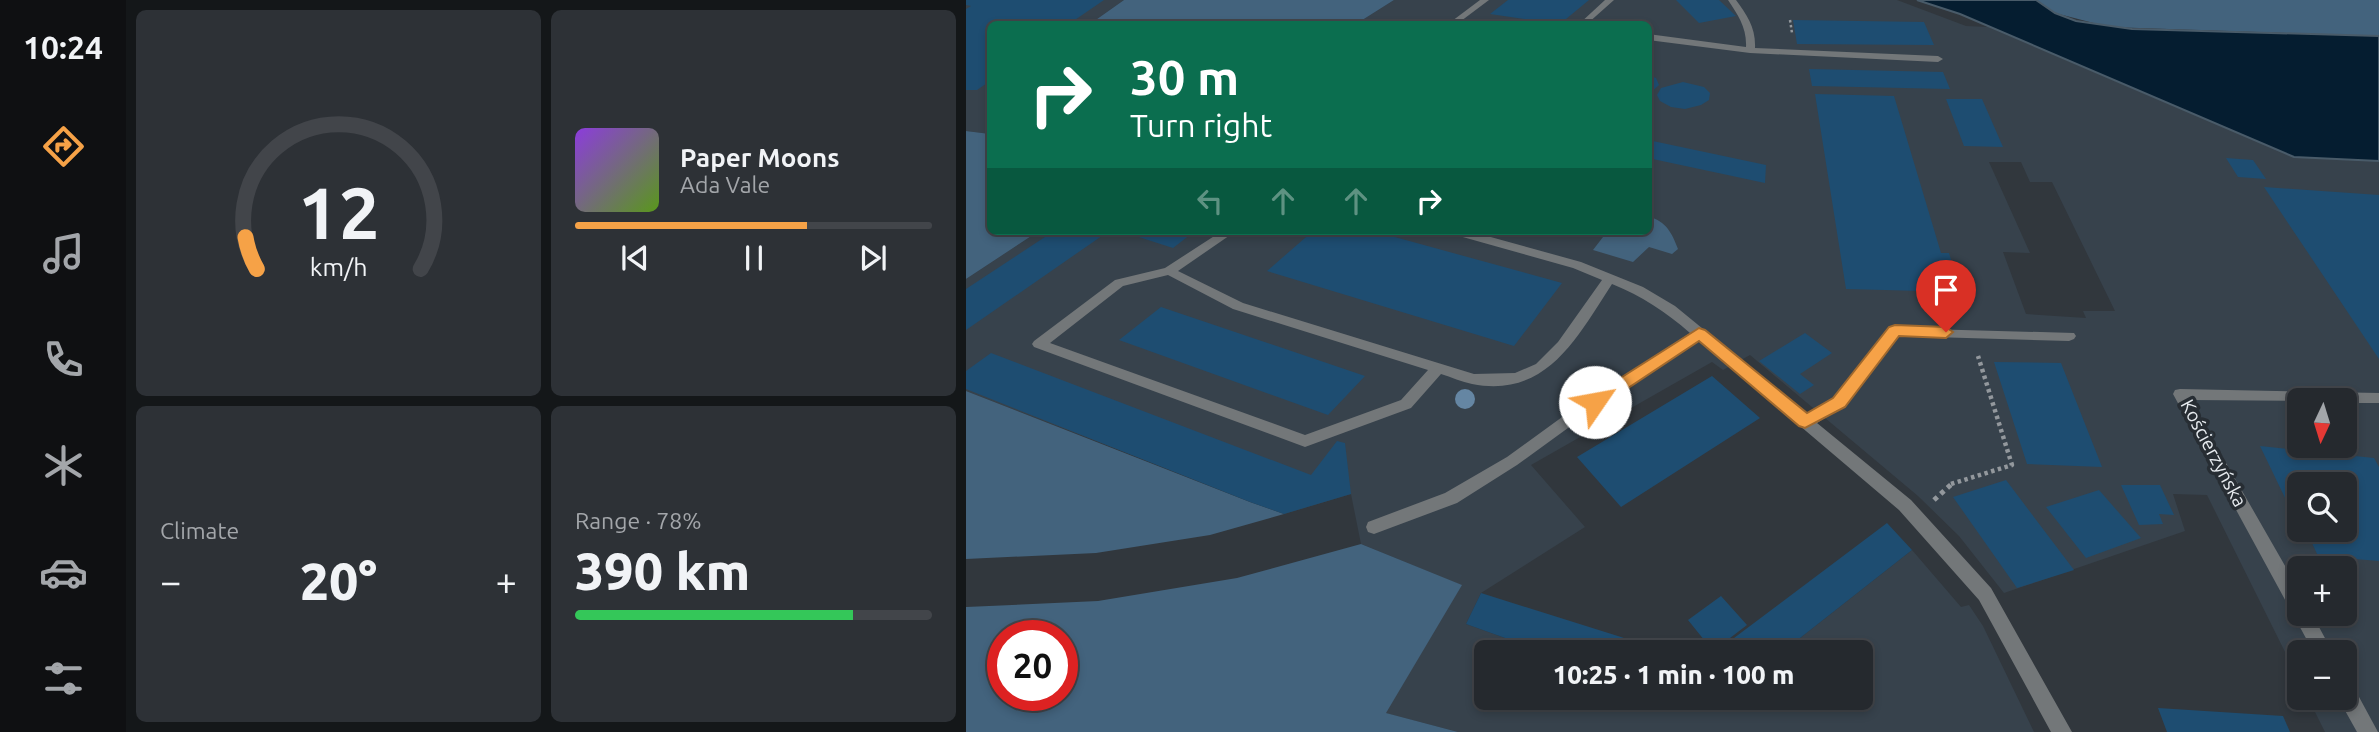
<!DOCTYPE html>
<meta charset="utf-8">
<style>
:root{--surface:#25292e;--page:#2d3136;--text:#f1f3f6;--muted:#a3a6aa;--line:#42454a;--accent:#f6a247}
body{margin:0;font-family:Ubuntu,sans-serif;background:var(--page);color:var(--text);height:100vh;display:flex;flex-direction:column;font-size:26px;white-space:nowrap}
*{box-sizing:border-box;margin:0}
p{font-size:23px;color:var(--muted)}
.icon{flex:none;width:38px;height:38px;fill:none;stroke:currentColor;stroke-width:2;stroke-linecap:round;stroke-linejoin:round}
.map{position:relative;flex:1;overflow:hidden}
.details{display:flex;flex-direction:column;gap:10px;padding:10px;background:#141719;width:840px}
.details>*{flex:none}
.hud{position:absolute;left:21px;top:21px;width:665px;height:214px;border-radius:10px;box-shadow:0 4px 10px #0003,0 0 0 2px var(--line);background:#0b6e4f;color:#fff;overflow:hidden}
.needle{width:46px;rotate:184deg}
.buttons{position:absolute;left:1321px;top:388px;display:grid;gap:14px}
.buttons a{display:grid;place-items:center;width:70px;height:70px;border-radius:10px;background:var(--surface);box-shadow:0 4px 10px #0003,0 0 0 2px var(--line);font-size:35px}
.speed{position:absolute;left:21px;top:620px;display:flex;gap:14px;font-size:35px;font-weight:700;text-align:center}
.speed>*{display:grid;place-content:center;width:91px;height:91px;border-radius:50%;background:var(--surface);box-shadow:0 4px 10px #0003,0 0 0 2px var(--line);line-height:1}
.speed .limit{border:10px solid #d22;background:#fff;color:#111}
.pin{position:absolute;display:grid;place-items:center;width:60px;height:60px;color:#fff;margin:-72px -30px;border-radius:50% 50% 50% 0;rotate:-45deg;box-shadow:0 0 7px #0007}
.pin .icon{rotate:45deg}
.me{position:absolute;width:77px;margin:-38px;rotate:57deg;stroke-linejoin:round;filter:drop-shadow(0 0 5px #0008)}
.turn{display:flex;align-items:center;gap:24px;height:147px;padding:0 28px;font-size:32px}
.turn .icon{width:91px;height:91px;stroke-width:2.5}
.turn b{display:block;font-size:49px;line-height:60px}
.lanes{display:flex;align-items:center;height:66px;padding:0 28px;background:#0003;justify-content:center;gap:35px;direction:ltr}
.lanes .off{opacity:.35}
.big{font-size:52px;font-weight:800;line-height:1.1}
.details .widget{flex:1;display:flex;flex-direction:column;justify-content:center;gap:10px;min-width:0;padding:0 24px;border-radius:10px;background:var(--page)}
.details .dial{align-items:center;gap:0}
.dial svg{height:182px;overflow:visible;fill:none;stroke:var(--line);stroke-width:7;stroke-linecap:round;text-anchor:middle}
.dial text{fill:var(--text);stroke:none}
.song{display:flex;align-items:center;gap:21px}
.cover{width:84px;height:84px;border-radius:10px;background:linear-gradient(135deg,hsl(270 70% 55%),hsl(90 70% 35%))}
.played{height:7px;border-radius:4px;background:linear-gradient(90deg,var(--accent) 65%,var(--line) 65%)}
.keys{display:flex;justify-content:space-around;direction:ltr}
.heat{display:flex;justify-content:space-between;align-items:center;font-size:38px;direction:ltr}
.charge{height:10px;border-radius:5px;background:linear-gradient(90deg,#34c759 78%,var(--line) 0)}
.details .tiles{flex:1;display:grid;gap:10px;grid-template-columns:repeat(2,1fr)}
.trip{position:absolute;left:508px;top:640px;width:399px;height:70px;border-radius:10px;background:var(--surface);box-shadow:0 4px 10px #0003,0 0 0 2px var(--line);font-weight:800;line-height:70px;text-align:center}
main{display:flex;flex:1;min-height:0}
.tab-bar{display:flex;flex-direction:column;width:126px;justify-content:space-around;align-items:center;background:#0f1012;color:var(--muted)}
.tab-bar .icon{width:49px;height:49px}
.tab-bar .active{color:var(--accent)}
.tab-bar b{font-size:32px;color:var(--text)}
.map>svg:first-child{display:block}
.built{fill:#37424c;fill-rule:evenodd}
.green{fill:#43637d;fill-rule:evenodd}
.water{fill:#051d30;stroke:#495b69;stroke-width:2}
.building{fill:#1e4d71}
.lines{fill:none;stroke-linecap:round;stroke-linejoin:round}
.path-far2{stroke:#93989d;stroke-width:2.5;stroke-dasharray:2.5 2.5;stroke-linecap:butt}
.path-far1{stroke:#93989d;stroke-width:4.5;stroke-dasharray:3.5 3.5;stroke-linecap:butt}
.path{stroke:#93989d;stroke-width:5;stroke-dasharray:4.5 4.5;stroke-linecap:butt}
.lane{fill:#737779;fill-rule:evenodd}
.street{fill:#737779;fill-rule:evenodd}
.tree{fill:#6586a3}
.route{fill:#f6a247;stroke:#a0692e;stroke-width:2}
.labels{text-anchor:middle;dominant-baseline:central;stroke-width:7;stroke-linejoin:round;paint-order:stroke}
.street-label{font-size:19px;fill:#e7ebef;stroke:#272d33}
</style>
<main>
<nav class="tab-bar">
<b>10:24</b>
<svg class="icon active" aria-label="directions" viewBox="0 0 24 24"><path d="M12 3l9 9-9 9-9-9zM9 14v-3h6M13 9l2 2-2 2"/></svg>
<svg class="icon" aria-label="music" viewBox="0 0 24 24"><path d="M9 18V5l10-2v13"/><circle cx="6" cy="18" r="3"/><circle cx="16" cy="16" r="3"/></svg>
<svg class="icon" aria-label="phone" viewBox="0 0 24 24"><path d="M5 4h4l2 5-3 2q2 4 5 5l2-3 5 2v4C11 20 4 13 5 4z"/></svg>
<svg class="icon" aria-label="climate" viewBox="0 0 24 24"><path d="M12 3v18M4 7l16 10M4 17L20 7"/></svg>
<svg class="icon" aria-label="car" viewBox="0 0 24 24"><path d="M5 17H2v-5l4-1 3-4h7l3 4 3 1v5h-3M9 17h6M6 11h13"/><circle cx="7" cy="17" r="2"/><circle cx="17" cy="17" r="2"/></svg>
<svg class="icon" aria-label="filters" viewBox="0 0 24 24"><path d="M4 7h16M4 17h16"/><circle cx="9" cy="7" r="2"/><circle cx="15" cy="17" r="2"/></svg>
</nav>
<section class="details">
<div class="tiles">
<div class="widget dial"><svg viewBox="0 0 100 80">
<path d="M14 69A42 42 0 1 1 86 69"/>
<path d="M14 69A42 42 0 0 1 9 55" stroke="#f6a247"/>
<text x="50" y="56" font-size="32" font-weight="700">12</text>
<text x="50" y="72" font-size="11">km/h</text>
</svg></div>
<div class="widget">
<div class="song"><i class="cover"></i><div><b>Paper Moons</b><p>Ada Vale</p></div></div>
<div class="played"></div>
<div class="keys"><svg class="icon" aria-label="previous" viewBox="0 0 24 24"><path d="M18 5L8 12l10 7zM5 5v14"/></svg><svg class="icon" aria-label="pause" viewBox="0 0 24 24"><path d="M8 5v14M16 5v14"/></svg><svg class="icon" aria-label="next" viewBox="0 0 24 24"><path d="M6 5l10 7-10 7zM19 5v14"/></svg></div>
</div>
<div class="widget"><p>Climate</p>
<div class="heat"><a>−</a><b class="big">20°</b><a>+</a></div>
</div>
<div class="widget"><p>Range · 78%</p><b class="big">390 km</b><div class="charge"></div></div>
</div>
</section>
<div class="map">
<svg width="1413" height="732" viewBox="0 0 1413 732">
<rect width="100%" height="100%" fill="#31373d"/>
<path class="built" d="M0,0H158L124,24H24V134L0,131Z
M428,0H931L1000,26L1022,27L1328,157L1413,161V732H1359L1342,698H1379V653H1334L1333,680L1241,495L1207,494L1219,531L1038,593L993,536L952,496L784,355L757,370L746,362L565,465L619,527L515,593L500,624L581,653H520V698H709L740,709L757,698H894V653H815L946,550L995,607L1003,605L1017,626L1068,732H492L419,713L495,585L395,544L385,494L318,514L0,391V279L73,231H682V24H390ZM1023,162H1055L1064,182H1086L1149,311H1117L1120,318L1060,314L1037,252L1064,253ZM1334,401H1379V446H1334ZM1334,485H1379V530H1334ZM1334,569H1379V614H1334Z"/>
<path class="green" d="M158,0H428L390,24H124Z
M1070,0H1413V36L1143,27L1089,13Z
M0,131L24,134V231H73L0,279Z
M683,217C700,221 706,233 712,249L706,254L683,247L667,262L627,250L637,237L612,231H682Z
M0,391L284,502L318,514L244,535L130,553L0,559Z
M395,544L496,585L420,713L492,732H0V607L132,601L271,578ZM96,635V695H37V635Z"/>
<path class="water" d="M951,0H1070L1089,13L1110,21L1166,29L1413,36V161L1328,157L994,14Z"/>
<path class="building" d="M0,0H138L103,24H24V81L11,90H0V9L5,6L0,5Z
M542,0H623L594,24L524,14Z
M710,0H753L770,16L733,23Z
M827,20L958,22L968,45L831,44Z
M843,69L977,72L984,89L846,86Z
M682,75L690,78L693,85L682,95Z
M717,82L738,87L744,93L743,100L735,105L719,109L705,107L694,101L691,95L695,88Z
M849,94L928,96L975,253H983L995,292L880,289Z
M980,99H1016L1037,147L998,146Z
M682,140L800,165L799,183L682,158Z
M1260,158L1287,160L1300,179L1272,177Z
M1298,187L1413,195V359Z
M88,231H143L0,330V289Z
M154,231H229L207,248Z
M347,231H407L596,283L548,346L301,271Z
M195,307L399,376L362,415L153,340Z
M839,333L866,353L834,374L848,385L834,394L793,361Z
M25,353L345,475L371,441L379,443L385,494L318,514L284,502L0,389V371Z
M1028,362L1095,363L1136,467L1061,464Z
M746,376L794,418L655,507L611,457Z
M1294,446L1408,458L1413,467V561L1352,556L1340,530H1379V485H1334V517L1326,502H1321Z
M1040,480L1108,570L1051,588L987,497Z
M1155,485H1194L1208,515L1193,514L1197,524L1173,525Z
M1133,490L1175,538L1120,558L1080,507Z
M921,523L946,550L815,653H748Z
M515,593L655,637L701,653H581L500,624Z
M755,596L781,625L747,651L722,620Z
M711,698H757L740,709Z
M1192,708L1317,716L1324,732H1201Z"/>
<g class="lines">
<path class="path-far2" d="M824,20L826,33"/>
<path class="path-far1" d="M985,484L1046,465L1012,356"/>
<path class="path" d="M968,500L988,482"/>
<path class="lane" d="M514,0H523L491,24H482Z
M639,0H648L621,24H613Z
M762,0H770C781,15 790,28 789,48L972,56L977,59L972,62L784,53L682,40V34L780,47C781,28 772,15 762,0Z
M256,231H270L212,271L277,303L508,374L549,373L570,364L592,342L636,280L607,268L486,234L484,231H503L615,262L677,287L709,306L841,414L868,398L924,328L1108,333L1110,336L1108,339L1103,341L933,336L878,406L851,423L945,500L1025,588L1106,732H1085L1013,600L933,510L733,340L613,420L551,465L491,503L408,534L402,532L400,527L402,522L479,493L541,457L603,412L724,333C700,312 676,296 646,284C612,336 581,399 506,384C496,382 485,377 475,374L445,408L339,447L68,347L66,344L68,341L149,280L199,268ZM202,275L267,309L462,370L435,400L339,435L84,343L157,286Z"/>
<path class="street" d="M1214,389L1413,393V403H1379V401L1224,400L1334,592V614H1346L1367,653H1348L1207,394L1209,390Z
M1379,681L1386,684L1412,732H1391L1372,698H1379Z"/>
</g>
<circle class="tree" cx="499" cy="399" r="10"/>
<path class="route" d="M929,325L980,327L987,332L980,338L933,336L879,407L839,428L833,426L733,341L635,406L629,408L620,402L623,398L733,328L739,330L841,413L867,398L923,327Z"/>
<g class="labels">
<g class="street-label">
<text transform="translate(1248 453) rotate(62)">Kościerzyńska</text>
</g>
</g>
</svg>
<div class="buttons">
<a><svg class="needle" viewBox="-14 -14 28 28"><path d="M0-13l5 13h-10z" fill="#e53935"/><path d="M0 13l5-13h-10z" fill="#a3a6aa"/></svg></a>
<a><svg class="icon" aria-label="search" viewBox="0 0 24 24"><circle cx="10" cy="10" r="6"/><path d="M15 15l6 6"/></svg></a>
<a>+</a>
<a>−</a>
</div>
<div class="speed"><div class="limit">20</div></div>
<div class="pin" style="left:980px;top:332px;background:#d93025"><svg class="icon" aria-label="arrive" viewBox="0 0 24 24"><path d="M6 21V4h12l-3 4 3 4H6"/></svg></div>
<svg class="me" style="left:629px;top:402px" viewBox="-20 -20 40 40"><circle r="19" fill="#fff"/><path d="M0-13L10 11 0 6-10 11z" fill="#f6a247"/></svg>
<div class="trip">10:25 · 1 min · 100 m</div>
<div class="hud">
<div class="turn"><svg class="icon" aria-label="right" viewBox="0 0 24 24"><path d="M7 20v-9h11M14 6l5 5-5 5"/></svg><div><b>30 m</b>Turn right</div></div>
<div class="lanes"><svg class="icon off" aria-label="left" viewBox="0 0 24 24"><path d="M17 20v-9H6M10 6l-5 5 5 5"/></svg><svg class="icon off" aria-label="ahead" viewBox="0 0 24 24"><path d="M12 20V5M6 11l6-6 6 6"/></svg><svg class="icon off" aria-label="ahead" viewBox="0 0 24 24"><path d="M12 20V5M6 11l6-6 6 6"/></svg><svg class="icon" aria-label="right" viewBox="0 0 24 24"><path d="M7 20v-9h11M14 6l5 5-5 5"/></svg></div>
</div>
</div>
</main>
